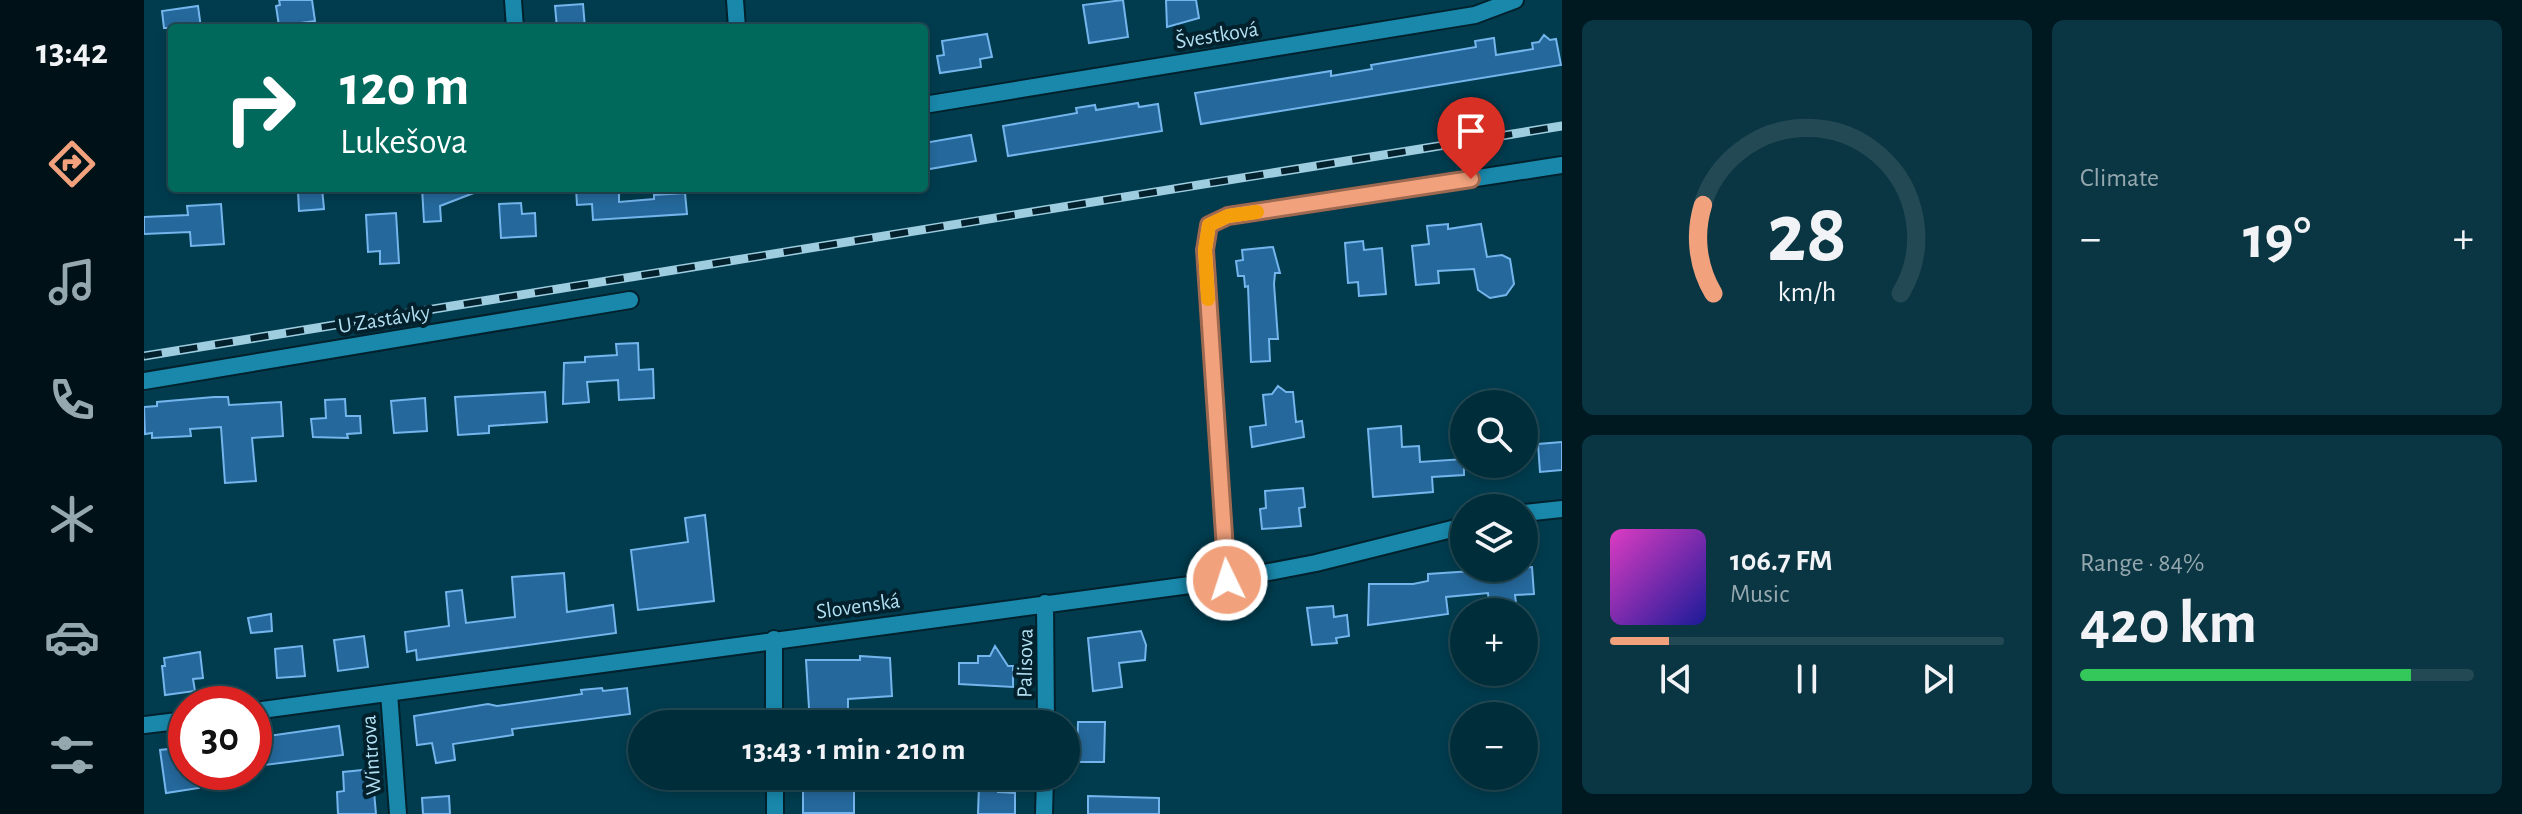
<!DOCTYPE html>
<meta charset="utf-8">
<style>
:root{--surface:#002d3a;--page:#0a3542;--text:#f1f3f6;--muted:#95a8af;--line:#224954;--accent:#f1a17c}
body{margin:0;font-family:"Alegreya Sans",sans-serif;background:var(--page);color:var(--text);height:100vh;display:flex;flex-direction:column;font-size:30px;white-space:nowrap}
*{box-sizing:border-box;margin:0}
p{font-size:26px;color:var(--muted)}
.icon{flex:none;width:44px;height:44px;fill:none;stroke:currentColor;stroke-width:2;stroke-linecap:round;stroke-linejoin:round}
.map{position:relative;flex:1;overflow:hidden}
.side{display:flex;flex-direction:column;gap:20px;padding:20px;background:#001920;width:960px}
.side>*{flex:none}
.top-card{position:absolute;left:24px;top:24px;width:760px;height:168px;border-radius:8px;box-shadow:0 4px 12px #0003,0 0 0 2px var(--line);background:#00695c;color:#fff;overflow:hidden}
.controls{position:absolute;left:1306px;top:390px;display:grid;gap:16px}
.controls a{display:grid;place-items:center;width:88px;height:88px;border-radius:50%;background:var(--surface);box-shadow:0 4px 12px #0003,0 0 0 2px var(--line);font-size:40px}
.speed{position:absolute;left:24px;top:686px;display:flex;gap:16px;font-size:40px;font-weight:700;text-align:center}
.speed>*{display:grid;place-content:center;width:104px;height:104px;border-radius:50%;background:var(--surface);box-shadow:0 4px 12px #0003,0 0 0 2px var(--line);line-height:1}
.speed .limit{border:12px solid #d22;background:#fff;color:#111}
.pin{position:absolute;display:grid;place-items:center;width:68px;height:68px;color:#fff;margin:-82px -34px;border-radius:50% 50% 50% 0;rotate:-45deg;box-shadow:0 0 8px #0007}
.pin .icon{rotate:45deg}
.me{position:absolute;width:88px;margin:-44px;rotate:356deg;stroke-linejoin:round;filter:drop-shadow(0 0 6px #0008)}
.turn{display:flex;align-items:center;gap:28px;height:168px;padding:0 40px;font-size:36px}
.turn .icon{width:104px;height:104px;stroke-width:2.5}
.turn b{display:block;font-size:56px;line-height:68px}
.big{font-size:60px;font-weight:700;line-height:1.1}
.side .widget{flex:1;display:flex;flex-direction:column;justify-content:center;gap:12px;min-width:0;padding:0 28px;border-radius:12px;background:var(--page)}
.side .dial{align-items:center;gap:0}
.dial svg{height:208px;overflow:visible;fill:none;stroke:var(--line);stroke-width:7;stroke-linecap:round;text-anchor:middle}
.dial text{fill:var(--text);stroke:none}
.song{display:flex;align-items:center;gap:24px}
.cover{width:96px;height:96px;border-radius:12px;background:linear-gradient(135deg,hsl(310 70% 55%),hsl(240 70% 35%))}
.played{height:8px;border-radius:4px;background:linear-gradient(90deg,var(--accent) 15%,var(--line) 15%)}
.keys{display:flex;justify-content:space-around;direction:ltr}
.heat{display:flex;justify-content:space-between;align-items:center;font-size:44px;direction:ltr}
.charge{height:12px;border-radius:6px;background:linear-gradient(90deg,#34c759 84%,var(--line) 0)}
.side .tiles{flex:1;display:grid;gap:20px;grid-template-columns:repeat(2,1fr)}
.trip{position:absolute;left:484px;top:710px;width:452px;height:80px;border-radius:40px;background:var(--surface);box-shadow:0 4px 12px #0003,0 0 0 2px var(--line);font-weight:700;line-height:80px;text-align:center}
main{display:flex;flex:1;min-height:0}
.dock{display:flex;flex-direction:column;width:144px;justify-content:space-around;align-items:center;background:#001217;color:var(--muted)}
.dock .icon{width:56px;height:56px}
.dock .selected{color:var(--accent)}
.dock b{font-size:36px;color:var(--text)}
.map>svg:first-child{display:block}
.building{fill:#25689b;stroke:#73b5ec;stroke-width:2}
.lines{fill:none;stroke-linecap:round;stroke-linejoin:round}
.street-casing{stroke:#02212c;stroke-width:20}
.street{stroke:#1988ab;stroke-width:16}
.rail-casing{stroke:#9fcde0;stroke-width:9}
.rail{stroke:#02212c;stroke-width:6;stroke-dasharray:18;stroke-linecap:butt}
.route-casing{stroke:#9d6951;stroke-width:20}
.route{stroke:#f1a17c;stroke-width:14}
.slow{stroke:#f59e0b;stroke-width:14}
.labels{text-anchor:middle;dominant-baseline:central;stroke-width:8;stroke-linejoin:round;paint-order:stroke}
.street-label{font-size:22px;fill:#b3dff2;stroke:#02212c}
</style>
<main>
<nav class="dock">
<b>13:42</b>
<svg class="icon selected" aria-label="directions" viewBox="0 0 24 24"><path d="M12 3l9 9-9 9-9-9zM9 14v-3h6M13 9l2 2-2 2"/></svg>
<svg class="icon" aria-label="music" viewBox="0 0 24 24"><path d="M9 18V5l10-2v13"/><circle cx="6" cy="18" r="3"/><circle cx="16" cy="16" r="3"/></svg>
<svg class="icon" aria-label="phone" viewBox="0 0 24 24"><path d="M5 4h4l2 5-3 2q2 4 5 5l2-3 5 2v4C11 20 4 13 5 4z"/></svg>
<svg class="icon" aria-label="climate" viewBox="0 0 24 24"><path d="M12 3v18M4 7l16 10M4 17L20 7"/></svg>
<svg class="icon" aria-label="car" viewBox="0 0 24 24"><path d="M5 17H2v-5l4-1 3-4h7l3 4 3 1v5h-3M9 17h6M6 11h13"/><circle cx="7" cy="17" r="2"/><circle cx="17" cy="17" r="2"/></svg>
<svg class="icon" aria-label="filters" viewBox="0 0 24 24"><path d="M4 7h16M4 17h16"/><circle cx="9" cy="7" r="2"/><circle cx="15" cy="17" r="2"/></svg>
</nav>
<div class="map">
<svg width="1418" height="814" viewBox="0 0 1418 814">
<rect width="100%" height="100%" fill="#003c4e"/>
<path class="building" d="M135,0H168L171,21L135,26L132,6L136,5Z
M979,0L984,37L945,43L939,5Z
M1022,0H1052L1055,18L1023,27Z
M439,4L441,28H413L411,6Z
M54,6L57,28H20L18,11Z
M843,34L848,57L836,59L837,67L796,73L793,56L800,55L798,41Z
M1400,35L1406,40L1412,39L1417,65L1057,124L1051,93L1187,71V76L1228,69L1227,65L1332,47L1331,41L1350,38L1352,55L1389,49L1388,43L1395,42Z
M994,103L995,107L1014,104L1018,131L864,156L859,126L933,113L932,108L951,105L952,110Z
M827,135L832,161L780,170V143Z
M158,188H178L180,209L155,211L154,191Z
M278,188H339L340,189L296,206L297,221L280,222Z
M432,188H451L452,192L475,190V202L510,199V195L541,193L543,214L449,220L448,204L433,205Z
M377,203L378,214L391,213L392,236L357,238L355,204Z
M77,204L80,244L47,246L46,232L0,234V217L44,215L43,206Z
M252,213L255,263L236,264V251L224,252L222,215Z
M1304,224V229L1337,224L1343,257L1358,255L1366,259L1370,284L1362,295L1346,298L1334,290L1330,269L1294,271L1295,283L1272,285L1268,246L1285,244L1283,226Z
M1219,241L1220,250L1238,248L1242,294L1215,296L1214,282L1204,283L1201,243Z
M1129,247L1136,273H1131L1130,284L1134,339H1125L1126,361L1107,362L1104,286L1101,287L1100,276H1094L1092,261L1099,260L1098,250Z
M494,343L495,370L509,369L510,398L475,400L474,380L443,382L445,402L419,404L420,363L441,362V357L473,355L472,344Z
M1134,386L1142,392H1149L1152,422L1158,421L1160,437L1108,447L1106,427L1122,425L1119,395L1128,394Z
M401,392L403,422L345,426V433L314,435L311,397Z
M70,397H84L85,405L137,402L139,436L108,438L112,481L81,483L77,427L46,429L47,436L8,438V433L1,434L0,407L13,406V402Z
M281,398L283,431L250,433L247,401Z
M201,399L202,416H216L217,433L203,434L204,438L169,437L167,419L182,418L181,400Z
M1257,426L1258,447L1275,446L1276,462L1320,459V475L1288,477L1289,492L1229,497L1224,429Z
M1418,442V470L1396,472L1394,444Z
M1159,488L1161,507L1155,508L1157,526L1118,529L1116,509L1122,508L1121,491Z
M561,515L570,601L494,610L487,550L544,542L541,518Z
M1388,567L1390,594L1371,595L1372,603L1345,606L1344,593L1302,597L1304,614L1224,625L1225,584H1269L1284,581V574Z
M420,573L423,612L469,605L472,633L273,660L272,650L263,652L261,632L305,626L302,592L318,590L322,623L371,617L368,577Z
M1189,606L1190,617L1203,615L1205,636L1192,638L1193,643L1168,645L1163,608Z
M127,614L128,631L107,633L104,618Z
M997,631L1002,645L1001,660L975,663L978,687L949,691L944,638Z
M220,636L224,667L194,671L190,640Z
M158,646L161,676L133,678L131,649Z
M851,646L864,666H869V687L815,684V663H834V656H846Z
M56,652L59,678L49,679L51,691L21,695L18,666H21L20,658Z
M716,656L746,658L748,696L704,699V724H666L662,660H716Z
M458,688L459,691L483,688L486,714L368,729L369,735L309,744L311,760L292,763L288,743L273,745L270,716L344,704L353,706L438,694L437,690Z
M934,722H961L960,762H933Z
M195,726L199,755L121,765L117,737Z
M42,747V772H53L55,788L22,793L16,750Z
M228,769L232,814H194L193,792L200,791L199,772Z
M666,776H705V784H710V813H659V779Z
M835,785H854V792L871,793V814H834Z
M305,796L306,814H279L278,798Z
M944,796L1015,798V814H944Z"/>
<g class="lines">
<g class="street-casing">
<path id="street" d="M369,0L371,28
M591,0L593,28
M780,105L1331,15L1371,0
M0,381L486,300
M1380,513L1418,509
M1083,580L1061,250L1065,225L1084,216L1418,165
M901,603L902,724
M630,639V724
M245,693L254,814
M110,711L1083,580L1172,563L1320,526
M0,725L42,720
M631,776V814
M900,814L901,776"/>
</g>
<use href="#street" class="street"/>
<g class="rail-casing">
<path id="rail" d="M0,356L1418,126"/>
</g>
<use href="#rail" class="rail"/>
</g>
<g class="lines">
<g class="route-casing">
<path id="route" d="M1083,580L1061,250L1065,225L1084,216L1327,179"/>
</g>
<use href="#route" class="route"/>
<path class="slow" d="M1064,299L1061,250L1065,225L1084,216L1113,212"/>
</g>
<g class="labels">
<g class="street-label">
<text transform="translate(1073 35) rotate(-9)">Švestková</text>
<text transform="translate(240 319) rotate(-9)">U Zastávky</text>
<text transform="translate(714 606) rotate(-8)">Slovenská</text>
<text transform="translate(881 663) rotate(-89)">Palisova</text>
<text transform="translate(227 755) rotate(-94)">Wintrova</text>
</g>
</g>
</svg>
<div class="controls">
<a><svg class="icon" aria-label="search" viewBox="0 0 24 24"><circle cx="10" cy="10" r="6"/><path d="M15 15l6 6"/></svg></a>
<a><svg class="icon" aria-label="layers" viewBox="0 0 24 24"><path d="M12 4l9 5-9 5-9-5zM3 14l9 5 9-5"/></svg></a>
<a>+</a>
<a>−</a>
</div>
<div class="speed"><div class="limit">30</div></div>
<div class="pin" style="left:1327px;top:179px;background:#d93025"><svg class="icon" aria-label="arrive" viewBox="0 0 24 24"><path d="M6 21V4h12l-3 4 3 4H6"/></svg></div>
<svg class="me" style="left:1083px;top:580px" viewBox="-20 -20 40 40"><circle r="17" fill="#f1a17c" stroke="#fff" stroke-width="3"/><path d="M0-11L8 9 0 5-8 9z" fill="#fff"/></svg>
<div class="trip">13:43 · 1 min · 210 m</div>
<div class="top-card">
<div class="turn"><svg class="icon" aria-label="right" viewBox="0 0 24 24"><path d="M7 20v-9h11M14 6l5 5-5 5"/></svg><div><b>120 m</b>Lukešova</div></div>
</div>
</div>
<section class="side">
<div class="tiles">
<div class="widget dial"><svg viewBox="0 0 100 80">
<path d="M14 69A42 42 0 1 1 86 69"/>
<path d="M14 69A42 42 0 0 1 10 35" stroke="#f1a17c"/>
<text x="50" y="56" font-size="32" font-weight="700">28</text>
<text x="50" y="72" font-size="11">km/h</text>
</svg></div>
<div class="widget"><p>Climate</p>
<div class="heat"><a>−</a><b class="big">19°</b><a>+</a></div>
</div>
<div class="widget">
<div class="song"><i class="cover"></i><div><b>106.7 FM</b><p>Music</p></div></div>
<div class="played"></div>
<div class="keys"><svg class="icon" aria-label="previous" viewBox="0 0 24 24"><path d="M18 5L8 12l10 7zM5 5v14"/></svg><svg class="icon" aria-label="pause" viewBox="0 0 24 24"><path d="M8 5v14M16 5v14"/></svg><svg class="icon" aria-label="next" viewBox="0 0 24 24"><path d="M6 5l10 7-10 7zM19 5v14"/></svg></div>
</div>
<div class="widget"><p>Range · 84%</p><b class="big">420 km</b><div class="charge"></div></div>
</div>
</section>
</main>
